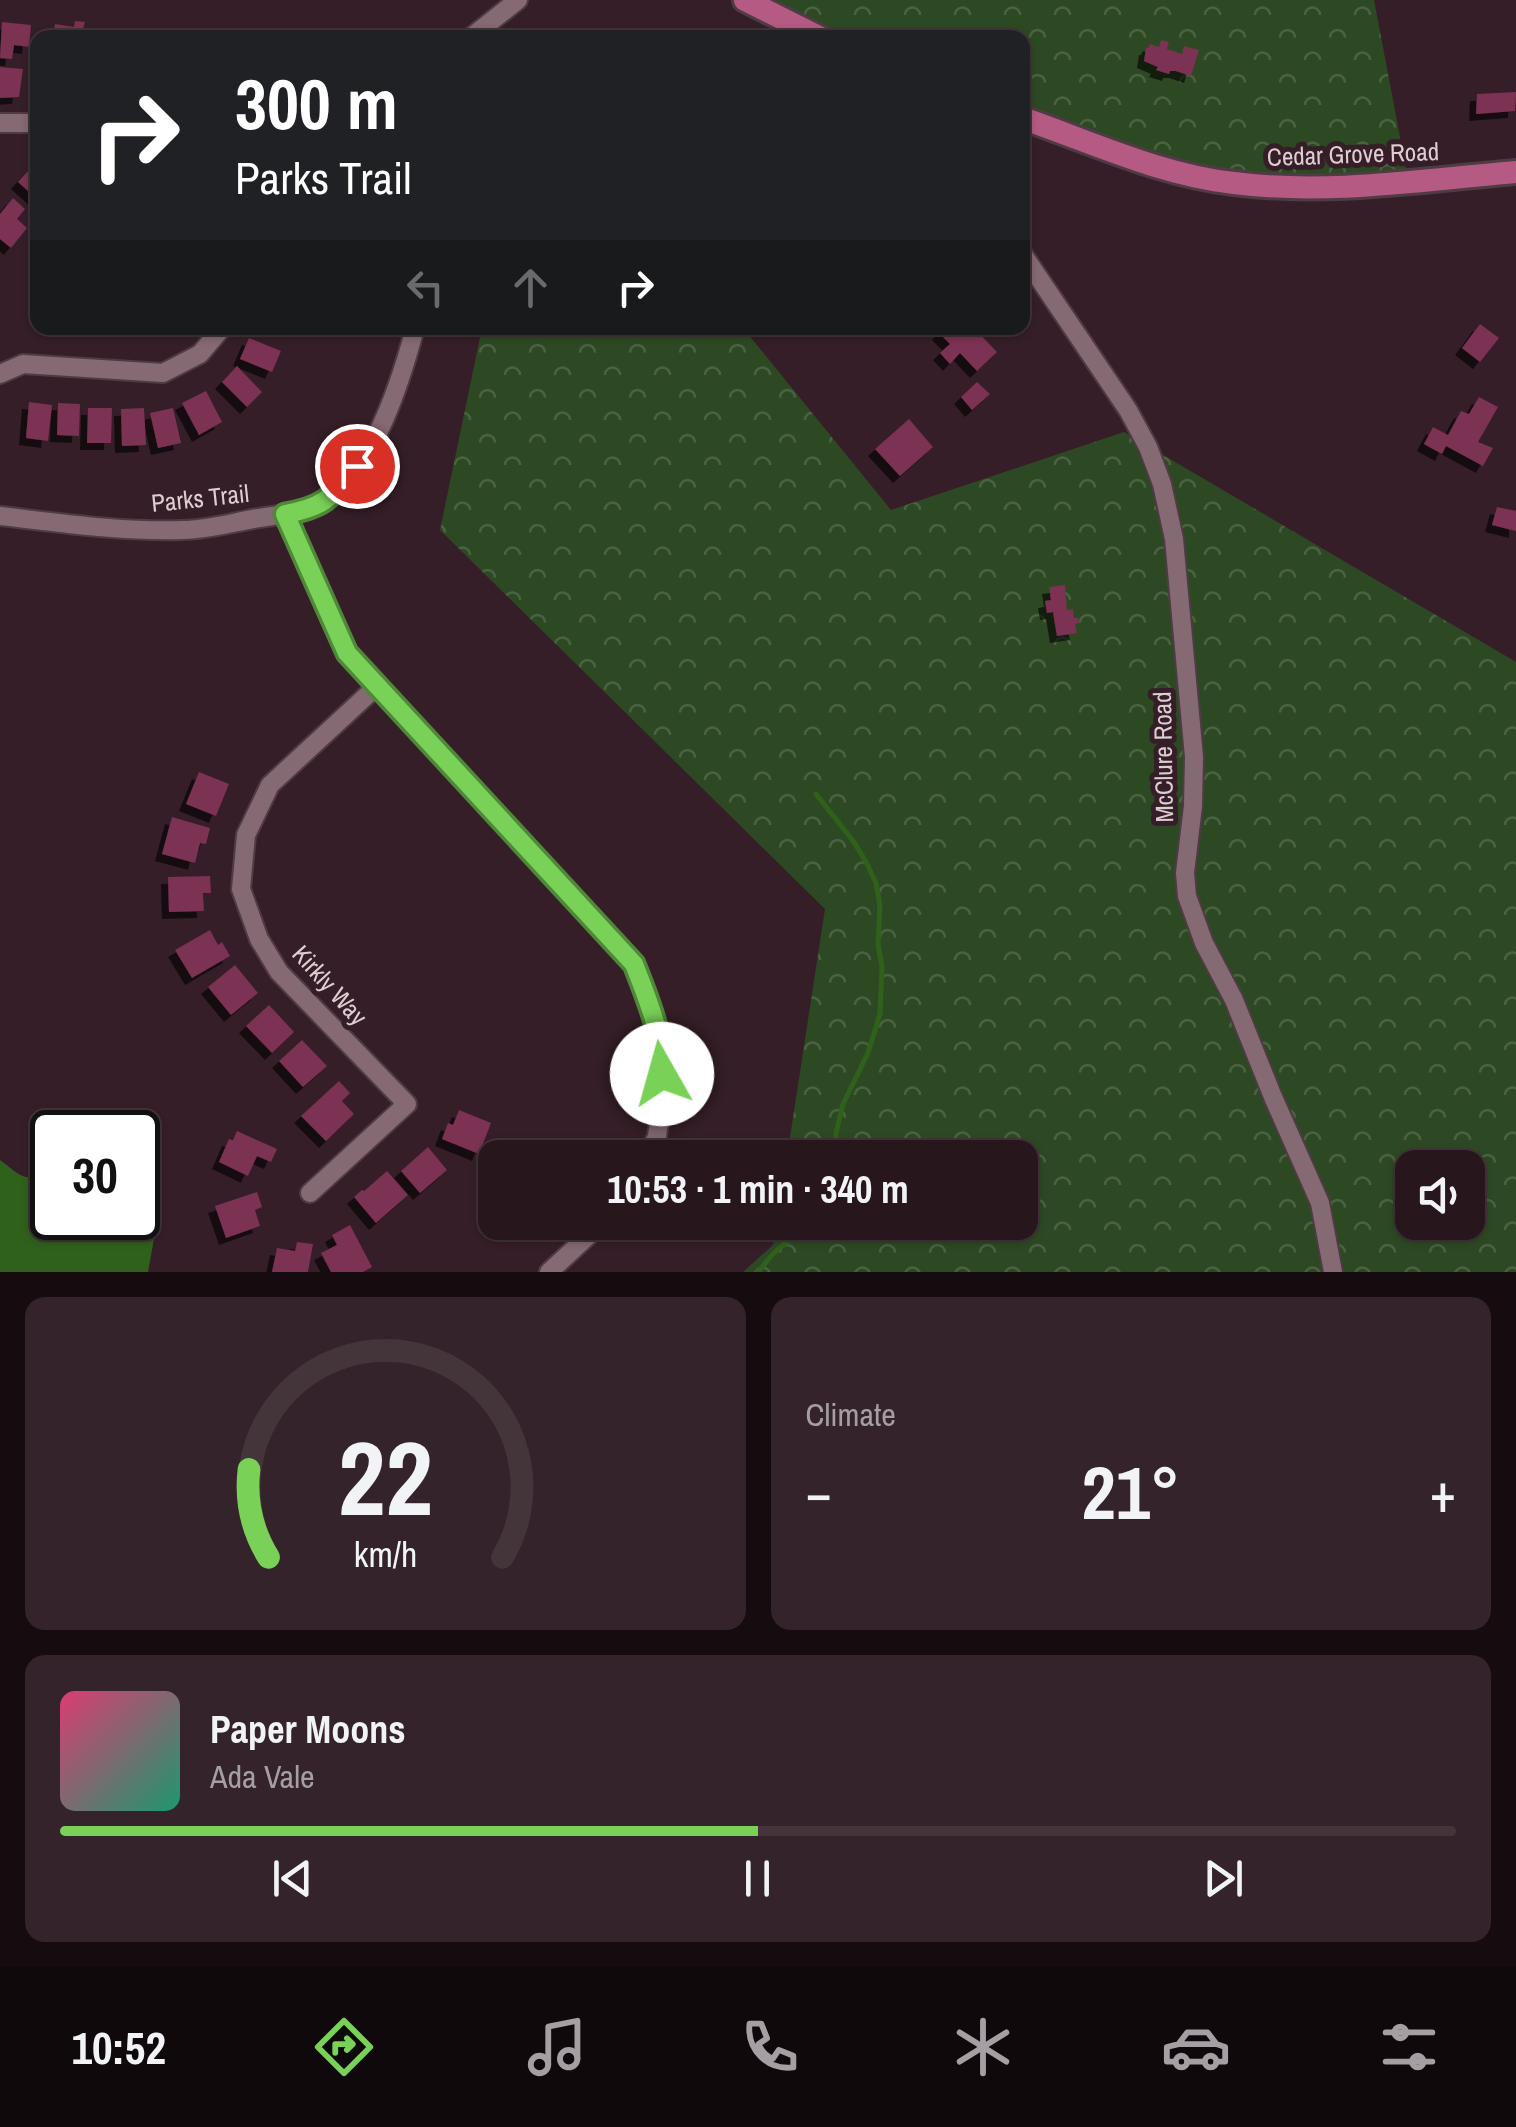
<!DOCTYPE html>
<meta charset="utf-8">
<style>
:root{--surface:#28161d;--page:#34232a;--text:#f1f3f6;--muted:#a59fa4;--line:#44353b;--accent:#79d157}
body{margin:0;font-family:"Archivo Narrow",sans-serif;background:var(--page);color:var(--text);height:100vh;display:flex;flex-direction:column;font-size:38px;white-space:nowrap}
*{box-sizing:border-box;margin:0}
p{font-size:32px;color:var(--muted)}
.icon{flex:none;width:55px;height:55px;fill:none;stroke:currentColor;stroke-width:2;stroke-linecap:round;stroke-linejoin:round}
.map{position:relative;height:1272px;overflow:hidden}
.panel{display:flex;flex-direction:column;gap:25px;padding:25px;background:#160c10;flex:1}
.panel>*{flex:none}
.top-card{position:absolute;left:30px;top:30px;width:1000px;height:305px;border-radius:20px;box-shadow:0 2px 8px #0004,0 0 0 2px var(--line);background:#202124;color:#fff;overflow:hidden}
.tools{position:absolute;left:1395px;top:1150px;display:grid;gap:20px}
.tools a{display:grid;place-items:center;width:90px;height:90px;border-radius:20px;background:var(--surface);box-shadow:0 2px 8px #0004,0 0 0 2px var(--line);font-size:50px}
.speed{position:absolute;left:30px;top:1110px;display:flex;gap:20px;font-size:50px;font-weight:700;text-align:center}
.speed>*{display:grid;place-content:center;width:130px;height:130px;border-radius:50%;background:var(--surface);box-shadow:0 2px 8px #0004,0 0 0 2px var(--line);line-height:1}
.speed .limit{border:5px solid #111;border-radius:15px;background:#fff;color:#111}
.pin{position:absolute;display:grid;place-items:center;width:85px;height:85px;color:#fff;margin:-42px;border:5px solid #fff;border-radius:50%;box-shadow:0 2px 10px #0007}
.me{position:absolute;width:110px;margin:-55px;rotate:353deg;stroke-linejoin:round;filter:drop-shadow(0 0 8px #0008)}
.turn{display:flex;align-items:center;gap:35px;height:210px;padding:0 40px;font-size:45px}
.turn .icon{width:130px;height:130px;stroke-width:2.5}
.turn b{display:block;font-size:70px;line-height:85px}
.lanes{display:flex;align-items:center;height:95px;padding:0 40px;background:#0003;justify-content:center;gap:50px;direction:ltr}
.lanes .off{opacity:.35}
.big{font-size:75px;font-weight:700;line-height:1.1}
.panel .card{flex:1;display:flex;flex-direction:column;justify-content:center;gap:15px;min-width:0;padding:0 35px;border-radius:20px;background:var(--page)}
.panel .dial{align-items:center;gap:0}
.dial svg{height:260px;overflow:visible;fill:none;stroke:var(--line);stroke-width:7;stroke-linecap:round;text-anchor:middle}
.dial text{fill:var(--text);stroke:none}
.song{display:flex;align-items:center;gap:30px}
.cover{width:120px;height:120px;border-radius:15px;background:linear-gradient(135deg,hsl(340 70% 55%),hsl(160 70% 35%))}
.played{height:10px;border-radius:5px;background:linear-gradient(90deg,var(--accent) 50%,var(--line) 50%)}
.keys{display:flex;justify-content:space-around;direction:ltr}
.heat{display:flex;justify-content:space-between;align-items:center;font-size:55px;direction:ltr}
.panel .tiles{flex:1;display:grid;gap:25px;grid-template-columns:1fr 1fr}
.card:last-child{grid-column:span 2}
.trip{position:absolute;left:478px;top:1140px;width:560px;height:100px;border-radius:20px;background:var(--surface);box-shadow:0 2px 8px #0004,0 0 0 2px var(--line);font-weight:700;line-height:100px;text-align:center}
.dock{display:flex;height:160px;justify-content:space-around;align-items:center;background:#10090c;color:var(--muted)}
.dock .icon{width:70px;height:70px}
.dock .current{color:var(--accent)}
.dock b{font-size:45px;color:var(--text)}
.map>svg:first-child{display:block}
.forest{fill:url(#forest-crowns);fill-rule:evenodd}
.water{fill:#30611c}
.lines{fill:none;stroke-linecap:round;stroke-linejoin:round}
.stream{stroke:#30611c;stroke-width:5}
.building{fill:#7c3053;filter:url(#shadow)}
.minor-casing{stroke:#4e3b43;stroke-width:22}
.major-casing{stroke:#4e3b43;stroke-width:28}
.minor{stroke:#856973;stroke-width:18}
.major{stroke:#b55a83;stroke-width:22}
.route-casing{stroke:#4f8839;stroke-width:25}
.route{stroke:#79d157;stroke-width:18}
.labels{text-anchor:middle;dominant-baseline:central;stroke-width:10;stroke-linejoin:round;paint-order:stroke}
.street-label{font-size:25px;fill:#deced3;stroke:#351e27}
</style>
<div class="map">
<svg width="1516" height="1272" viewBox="0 0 1516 1272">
<defs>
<pattern id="forest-crowns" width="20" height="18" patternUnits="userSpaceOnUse" patternTransform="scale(2.5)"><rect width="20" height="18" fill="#2d4923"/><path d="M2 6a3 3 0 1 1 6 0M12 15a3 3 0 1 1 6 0" fill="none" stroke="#4b6242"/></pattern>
<filter id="shadow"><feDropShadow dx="-7" dy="7" stdDeviation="0" flood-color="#0009"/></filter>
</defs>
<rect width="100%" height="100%" fill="#351e27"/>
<path class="forest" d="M751,0H1374L1411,195L1234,193L1029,133L1023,130L1022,38L830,37Z
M482,328H743L891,510L1124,432L1516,662V1272H743L773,1245L777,1223L1020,1222V1158L787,1157L825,909L440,530ZM1412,1168H1468V1222H1412Z"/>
<path class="water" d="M0,1160C25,1179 21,1180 52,1174V1218H138V1188L142,1190L159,1211L148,1272H0Z"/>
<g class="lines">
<path class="stream" d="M816,794L854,842L866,862L876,883L880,906L878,944L882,967L880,1014L868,1053L843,1104L836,1133V1158
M758,1272L773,1254L808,1222"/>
</g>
<path class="building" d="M75,21L85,22L83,29L90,30L89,38H53L55,24L74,27Z
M2,22L31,25L29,47L14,45L12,59L0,58Z
M1161,40L1169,42L1167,49L1182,54L1184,46L1199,50L1191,76L1176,71H1170L1169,74L1156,70L1158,67L1144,61L1146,48H1148L1150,44L1159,47Z
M0,67L23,69L19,97L0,98Z
M1516,92L1515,111L1476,114L1477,94Z
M38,160V200L18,182Z
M13,198L25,209L17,219L27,228L11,248L0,239V214Z
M1480,324L1499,338L1480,362L1462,348Z
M944,328H974L997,352L977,371L960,353L950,364L940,353L950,344L939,333Z
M249,338L281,351L272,372L240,359Z
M237,366L262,392L247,407L222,382Z
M977,382L990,394L972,410L961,397Z
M206,391L222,422L199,435L182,403Z
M1479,397L1498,407L1478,442L1493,448L1483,466L1446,446L1442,454L1424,444L1433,427L1448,435L1461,411L1469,414Z
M29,402L52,405L48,441L26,438Z
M58,403L80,404L79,436L57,435Z
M88,408H112L111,443H87Z
M144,408L146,445L122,446L121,409Z
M173,408L181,443L158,448L150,413Z
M909,419L933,447L900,476L875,449Z
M1497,507L1516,511V531L1492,525Z
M1065,585L1067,610L1073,609L1074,618H1078L1079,623L1075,624L1077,633L1057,636L1053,612L1047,613L1045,601L1051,600L1049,587Z
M199,772L229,784L216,816L186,804Z
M172,817L210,828L206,844L200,843L195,863L162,854Z
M210,876L211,893H203L204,911L169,912L168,877Z
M210,930L218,945L222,942L230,956L192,978L175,950Z
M235,965L258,993L231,1015L208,987Z
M269,1005L294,1032L272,1053L246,1026Z
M302,1040L327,1066L303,1087L279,1061Z
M339,1081L350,1093L342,1101L354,1114L326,1141L301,1116Z
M459,1110L491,1123L479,1154L442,1139L448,1123L453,1125Z
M237,1131L277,1149L271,1162L257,1156L248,1176L219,1162L229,1139L233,1140Z
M428,1147L447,1170L420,1193L401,1171Z
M387,1171L408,1195L376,1223L354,1197L362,1190L364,1191Z
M257,1192L262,1207L255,1210L260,1226L226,1238L215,1206Z
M350,1225L372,1267L363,1272H331L321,1253L337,1245L332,1235Z
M297,1242L313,1244L308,1272H272L277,1248L295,1251Z"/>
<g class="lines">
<g class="minor-casing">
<path id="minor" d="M470,38L518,0
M0,123H33L38,127
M1022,253L1128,410L1148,447L1162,484L1174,539L1194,757L1193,806L1185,873L1187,896L1204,943L1234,1000L1273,1097L1320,1203L1333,1272
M0,374L23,364L163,373L200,354L222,328
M285,514L347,653L634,964L652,1011L662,1051V1096L657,1137L646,1158
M0,516C61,523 122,532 183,530C208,530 234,522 259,518C284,514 310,513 331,496C376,461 401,381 415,328
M310,1193L407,1104L279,972L259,939L241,889L246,835L270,785L377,686
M549,1272L603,1222"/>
</g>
<g class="major-casing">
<path id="major" d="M745,0L821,38
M1022,118C1091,142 1161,175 1234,183C1328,195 1422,180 1516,172"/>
</g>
<use href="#minor" class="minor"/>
<use href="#major" class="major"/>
</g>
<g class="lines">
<g class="route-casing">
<path id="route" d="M357,466C331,497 326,507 285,514L347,653L634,964C648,1000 663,1035 662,1074"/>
</g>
<use href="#route" class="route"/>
</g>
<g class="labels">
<g class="street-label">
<text transform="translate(1353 154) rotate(-2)">Cedar Grove Road</text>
<text transform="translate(200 498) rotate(-6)">Parks Trail</text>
<text transform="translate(1163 757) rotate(-91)">McClure Road</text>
<text transform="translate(330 985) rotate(48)">Kirkly Way</text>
</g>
</g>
</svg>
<div class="tools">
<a><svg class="icon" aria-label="sound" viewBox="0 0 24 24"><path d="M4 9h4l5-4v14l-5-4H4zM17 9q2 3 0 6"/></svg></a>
</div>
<div class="speed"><div class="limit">30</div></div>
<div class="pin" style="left:357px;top:466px;background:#d93025"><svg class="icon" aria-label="arrive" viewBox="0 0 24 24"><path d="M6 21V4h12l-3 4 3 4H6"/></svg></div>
<svg class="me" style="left:662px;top:1074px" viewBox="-20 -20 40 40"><circle r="19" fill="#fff"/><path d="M0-13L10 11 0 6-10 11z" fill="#79d157"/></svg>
<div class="trip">10:53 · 1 min · 340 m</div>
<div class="top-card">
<div class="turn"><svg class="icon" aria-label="right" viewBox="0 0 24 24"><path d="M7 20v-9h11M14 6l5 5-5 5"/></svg><div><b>300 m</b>Parks Trail</div></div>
<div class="lanes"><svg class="icon off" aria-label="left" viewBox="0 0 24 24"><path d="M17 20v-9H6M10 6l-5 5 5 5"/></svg><svg class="icon off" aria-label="ahead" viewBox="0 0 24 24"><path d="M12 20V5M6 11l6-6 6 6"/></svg><svg class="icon" aria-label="right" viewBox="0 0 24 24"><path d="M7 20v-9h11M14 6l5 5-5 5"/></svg></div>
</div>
</div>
<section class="panel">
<div class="tiles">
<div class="card dial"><svg viewBox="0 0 100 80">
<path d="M14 69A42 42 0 1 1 86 69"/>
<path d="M14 69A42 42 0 0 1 8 42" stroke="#79d157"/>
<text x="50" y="56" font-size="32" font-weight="700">22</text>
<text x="50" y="72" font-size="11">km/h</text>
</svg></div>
<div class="card"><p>Climate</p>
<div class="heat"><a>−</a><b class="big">21°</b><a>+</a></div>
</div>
<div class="card">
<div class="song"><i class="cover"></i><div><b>Paper Moons</b><p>Ada Vale</p></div></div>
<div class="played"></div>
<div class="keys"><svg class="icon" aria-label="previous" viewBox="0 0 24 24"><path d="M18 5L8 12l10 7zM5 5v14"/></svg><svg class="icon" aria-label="pause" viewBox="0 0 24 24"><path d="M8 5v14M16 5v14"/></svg><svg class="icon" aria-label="next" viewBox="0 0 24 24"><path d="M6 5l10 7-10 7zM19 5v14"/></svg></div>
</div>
</div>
</section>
<nav class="dock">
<b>10:52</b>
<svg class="icon current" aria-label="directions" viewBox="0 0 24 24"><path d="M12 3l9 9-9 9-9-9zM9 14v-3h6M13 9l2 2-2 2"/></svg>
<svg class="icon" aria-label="music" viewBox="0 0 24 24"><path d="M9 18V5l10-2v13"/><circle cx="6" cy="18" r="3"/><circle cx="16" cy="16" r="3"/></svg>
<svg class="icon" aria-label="phone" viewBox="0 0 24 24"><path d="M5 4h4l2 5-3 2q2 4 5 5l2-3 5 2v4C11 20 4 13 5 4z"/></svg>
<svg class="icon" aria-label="climate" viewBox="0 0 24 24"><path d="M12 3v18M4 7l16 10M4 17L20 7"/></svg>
<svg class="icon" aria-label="car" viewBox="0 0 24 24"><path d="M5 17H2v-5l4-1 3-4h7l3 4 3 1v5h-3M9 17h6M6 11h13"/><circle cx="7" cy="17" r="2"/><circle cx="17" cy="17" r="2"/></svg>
<svg class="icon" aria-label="filters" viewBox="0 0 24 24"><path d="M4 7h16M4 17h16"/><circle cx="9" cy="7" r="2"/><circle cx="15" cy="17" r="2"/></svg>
</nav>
